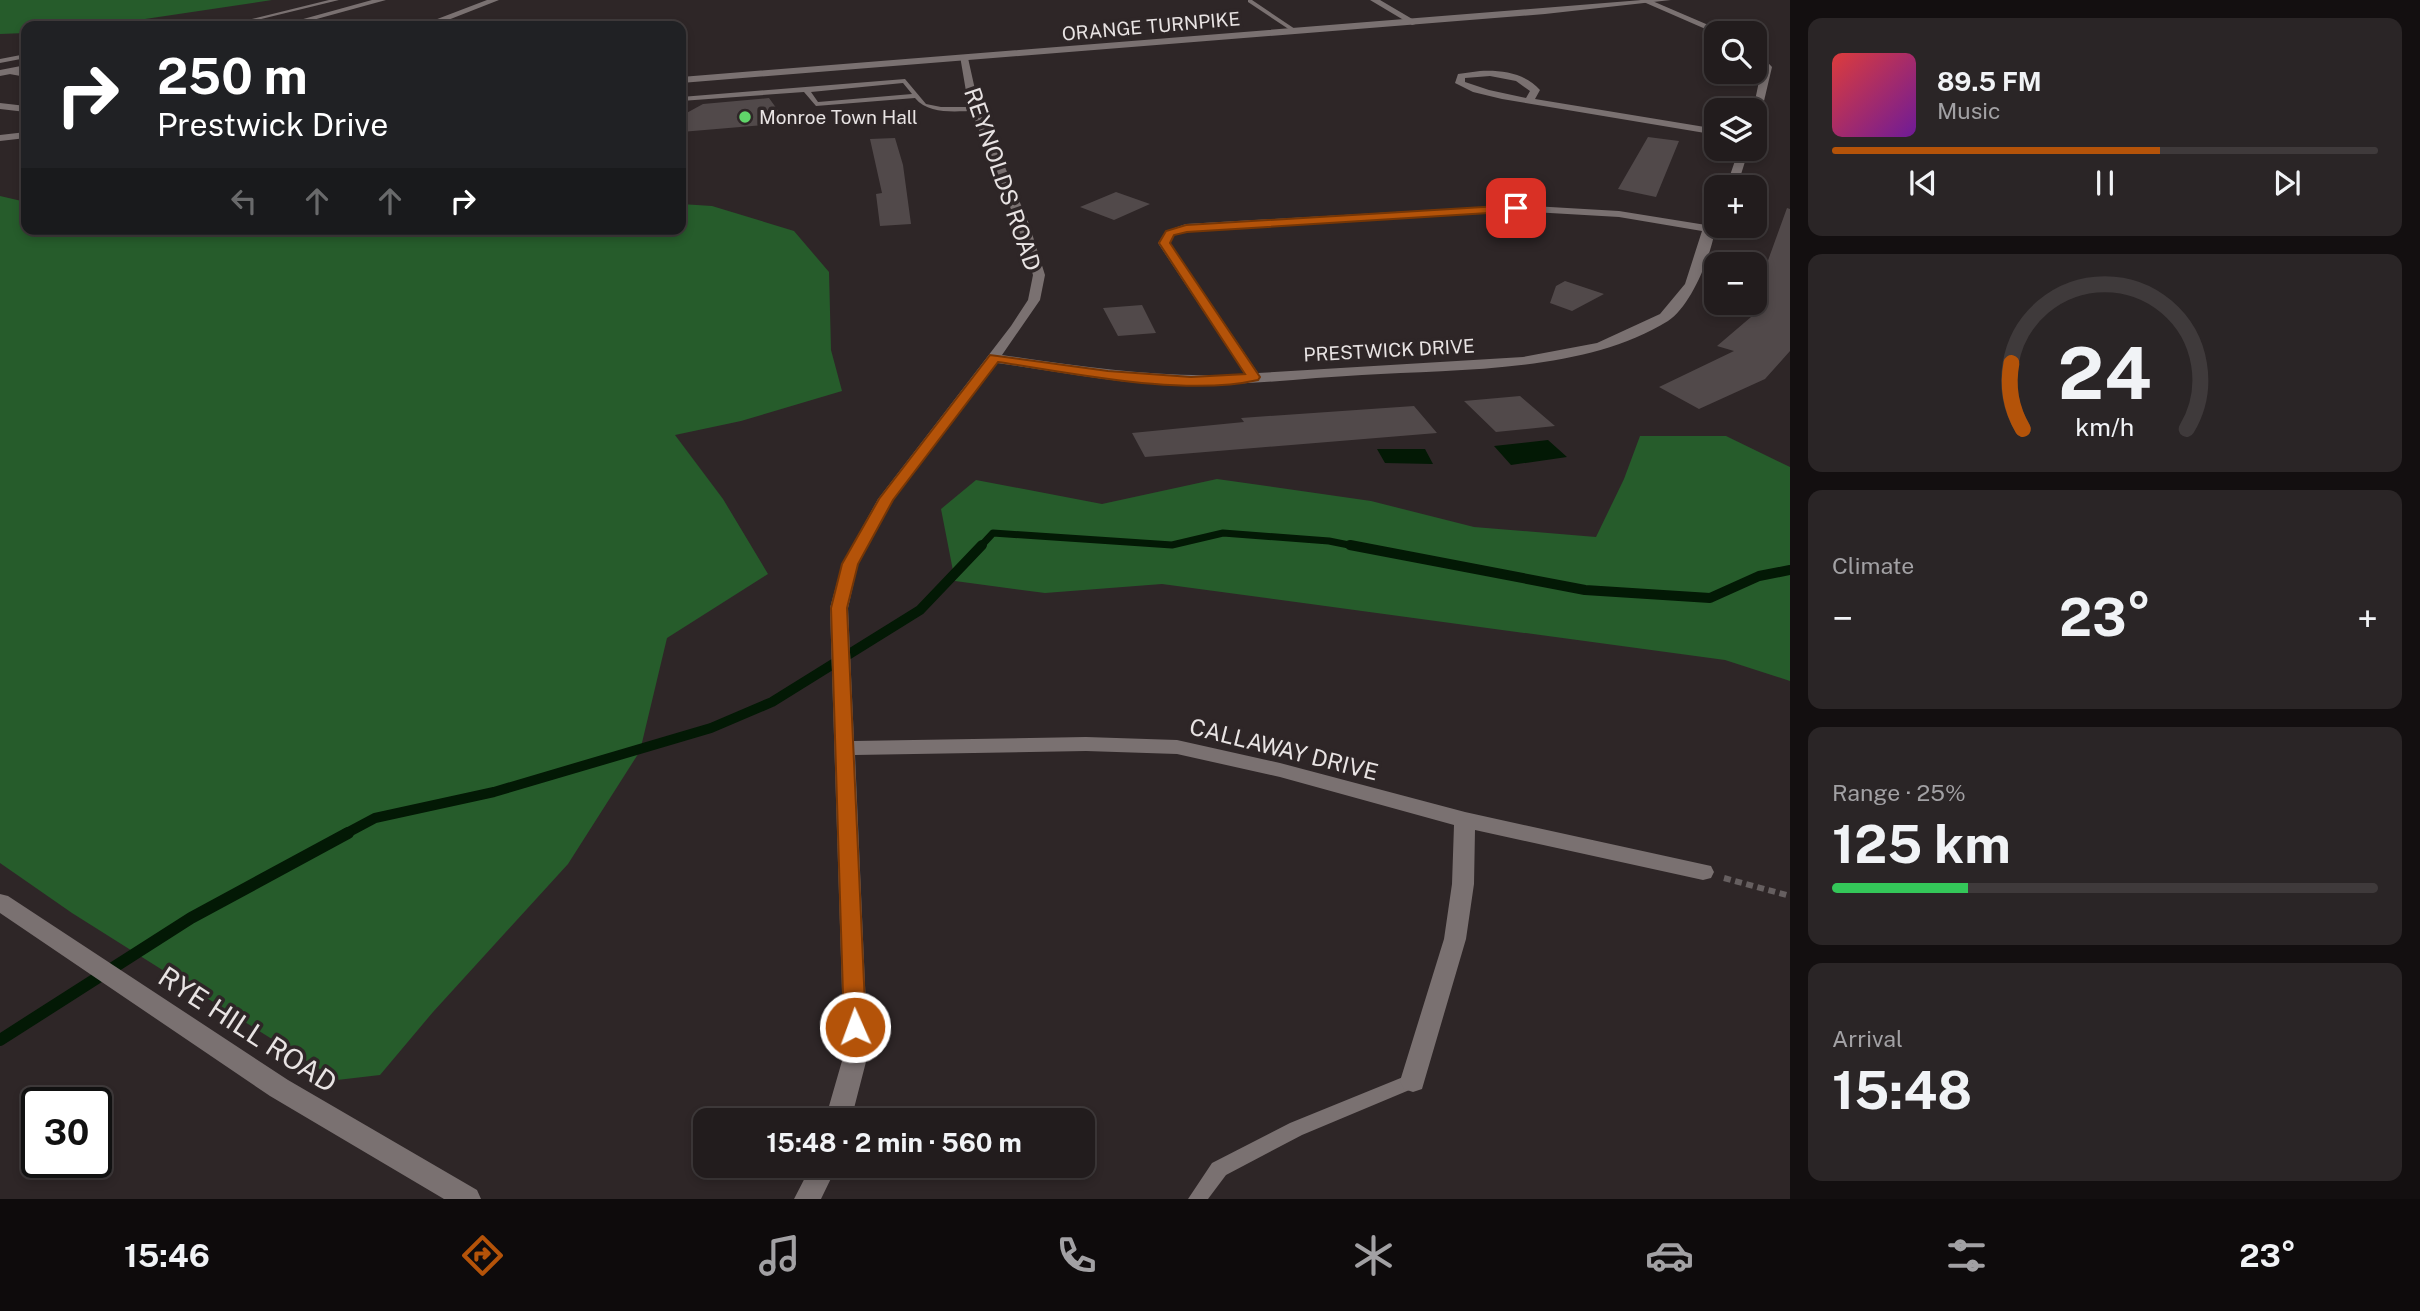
<!DOCTYPE html>
<meta charset="utf-8">
<style>
:root{--surface:#221c1d;--page:#2a2526;--text:#f1f3f6;--muted:#a2a1a4;--line:#3f3a3b;--accent:#b45309}
body{margin:0;font-family:"Public Sans",sans-serif;background:var(--page);color:var(--text);height:100vh;display:flex;flex-direction:column;font-size:26px;white-space:nowrap}
*{box-sizing:border-box;margin:0}
p{font-size:23px;color:var(--muted)}
.icon{flex:none;width:38px;height:38px;fill:none;stroke:currentColor;stroke-width:2;stroke-linecap:round;stroke-linejoin:round}
.map{position:relative;flex:1;overflow:hidden}
.panel{display:flex;flex-direction:column;gap:18px;padding:18px;background:#130f10;width:630px}
.panel>*{flex:none}
.hud{position:absolute;left:21px;top:21px;width:665px;height:214px;border-radius:14px;box-shadow:0 4px 10px #0003,0 0 0 2px var(--line);background:#202124;color:#fff;overflow:hidden}
.tools{position:absolute;left:1704px;top:21px;display:grid;gap:14px}
.tools a{display:grid;place-items:center;width:63px;height:63px;border-radius:14px;background:var(--surface);box-shadow:0 4px 10px #0003,0 0 0 2px var(--line);font-size:35px}
.speed{position:absolute;left:21px;top:1087px;display:flex;gap:14px;font-size:35px;font-weight:700;text-align:center}
.speed>*{display:grid;place-content:center;width:91px;height:91px;border-radius:50%;background:var(--surface);box-shadow:0 4px 10px #0003,0 0 0 2px var(--line);line-height:1}
.speed .limit{border:4px solid #111;border-radius:10px;background:#fff;color:#111}
.pin{position:absolute;display:grid;place-items:center;width:60px;height:60px;color:#fff;margin:-30px;border-radius:14px;box-shadow:0 4px 10px #0006}
.me{position:absolute;width:77px;margin:-38px;rotate:358deg;stroke-linejoin:round;filter:drop-shadow(0 0 5px #0008)}
.turn{display:flex;align-items:center;gap:24px;height:147px;padding:0 21px;font-size:32px}
.turn .icon{width:91px;height:91px;stroke-width:2.5}
.turn b{display:block;font-size:49px;line-height:60px}
.lanes{display:flex;align-items:center;height:66px;padding:0 21px;background:#0003;justify-content:center;gap:35px;direction:ltr}
.lanes .off{opacity:.35}
.big{font-size:52px;font-weight:700;line-height:1.1}
.panel .widget{flex:1;display:flex;flex-direction:column;justify-content:center;gap:10px;min-width:0;padding:0 24px;border-radius:14px;background:var(--page)}
.panel .dial{align-items:center;gap:0}
.dial svg{height:182px;overflow:visible;fill:none;stroke:var(--line);stroke-width:7;stroke-linecap:round;text-anchor:middle}
.dial text{fill:var(--text);stroke:none}
.song{display:flex;align-items:center;gap:21px}
.cover{width:84px;height:84px;border-radius:10px;background:linear-gradient(135deg,hsl(0 70% 55%),hsl(280 70% 35%))}
.played{height:7px;border-radius:4px;background:linear-gradient(90deg,var(--accent) 60%,var(--line) 60%)}
.keys{display:flex;justify-content:space-around;direction:ltr}
.heat{display:flex;justify-content:space-between;align-items:center;font-size:38px;direction:ltr}
.charge{height:10px;border-radius:5px;background:linear-gradient(90deg,#34c759 25%,var(--line) 0)}
.trip{position:absolute;left:693px;top:1108px;width:402px;height:70px;border-radius:14px;background:var(--surface);box-shadow:0 4px 10px #0003,0 0 0 2px var(--line);font-weight:700;line-height:70px;text-align:center}
.dock{display:flex;height:112px;justify-content:space-around;align-items:center;background:#0e0b0c;color:var(--muted)}
.dock .icon{width:49px;height:49px}
.dock .current{color:var(--accent)}
.dock b{font-size:32px;color:var(--text)}
main{display:flex;flex:1;min-height:0}
.map>svg:first-child{display:block}
.green{fill:#265c2b}
.water{fill:#031905}
.lines{fill:none;stroke-linecap:round;stroke-linejoin:round}
.stream-far2{stroke:#031905;stroke-width:7}
.stream-far1{stroke:#031905;stroke-width:10}
.stream{stroke:#031905;stroke-width:12}
.building{fill:#51494a}
.path{stroke:#665f60;stroke-width:6;stroke-dasharray:7 4.5;stroke-linecap:butt}
.service{fill:#7a7171;fill-rule:evenodd}
.minor{fill:#7a7171;fill-rule:evenodd}
.tertiary{fill:#7a7171;fill-rule:evenodd}
.secondary{fill:#7a7171;fill-rule:evenodd}
.route{fill:#b45309;stroke:#753606;stroke-width:2}
.poi-dot{fill:#60d56a;stroke:#2e2627;stroke-width:2.5}
.labels{text-anchor:middle;dominant-baseline:central;stroke-width:7;stroke-linejoin:round;paint-order:stroke}
.far-street-label{font-size:19px;fill:#e8e3e3;stroke:#2e2627}
.far-poi-label{font-size:19px;fill:#e8e3e3;stroke:#2e2627;text-anchor:start}
.street-label{font-size:23px;fill:#e8e3e3;stroke:#2e2627}
.near-street-label{font-size:28px;fill:#e8e3e3;stroke:#2e2627}
</style>
<main>
<div class="map">
<svg width="1790" height="1199" viewBox="0 0 1790 1199">
<rect width="100%" height="100%" fill="#2e2627"/>
<path class="green" d="M0,0H272L98,26H26V33L0,34Z
M0,196L26,202V229H681V204L712,206L794,231L829,272L831,350L842,391L741,421L675,435L723,499L768,574L667,638L640,751L568,864L433,1012L380,1075L337,1080L72,913L0,863Z
M1640,436H1726L1790,467V681L1725,660L1162,584L1045,593L955,581L941,509L976,480L1102,504L1217,479L1371,501L1474,527L1596,537L1624,479Z"/>
<path class="water" d="M1548,440L1567,457L1511,465L1494,446Z
M1377,449H1425L1433,464L1385,463Z"/>
<g class="lines">
<path class="stream-far2" d="M980,547L993,533L1172,545L1223,533L1329,541L1359,547"/>
<path class="stream-far1" d="M1350,545L1585,590L1710,598L1759,576L1790,570
M345,834L375,818L494,792L711,728L772,702L920,610L982,545"/>
<path class="stream" d="M0,1040L191,918L348,833"/>
</g>
<path class="building" d="M769,98L787,123L681,132V116L703,104Z
M1648,137L1679,141L1656,197L1618,189Z
M895,138L903,165L911,224L880,226L876,194L882,193L870,139Z
M1116,192L1150,204L1114,220L1080,207Z
M1787,208L1790,209V351L1765,379L1699,409L1659,387L1734,351L1717,346L1751,317L1767,278L1762,277Z
M1565,281L1604,294L1572,311L1550,303L1556,286Z
M1142,305L1156,333L1118,336L1103,308Z
M1520,396L1555,426L1496,432L1464,401Z
M1414,406L1437,433L1145,457L1132,433L1244,422L1241,418Z"/>
<g class="lines">
<path class="path" d="M1724,878L1790,896"/>
<path class="service" d="M329,0H339L233,26H223Z
M1248,0H1252L1298,31L1293,32L1248,2Z
M26,54V58L0,63V59Z
M6,70L26,73V77L4,73L3,72Z
M905,79L926,104L941,107H975L978,109L975,111C955,111 929,115 915,98L816,106L804,92L681,101V97ZM903,83L912,94L818,102L811,92Z
M1413,1073L1419,1076L1422,1081L1419,1086L1302,1135L1226,1175L1208,1199H1188L1212,1163L1290,1123Z"/>
<path class="minor" d="M372,0H386L291,26H278Z
M487,0H499L448,20L498,23L502,26L439,23L419,26Z
M1370,0H1380L1419,23L1412,25Z
M1639,0H1650L1727,33L1717,34Z
M1755,49L1772,67L1760,118L1755,121V110H1753L1762,67L1755,58Z
M960,56L968,58L978,103L1029,224L1045,275L1040,300L1002,355C1085,367 1160,379 1245,374L1158,243L1166,231L1186,224L1516,205L1619,211L1706,225L1713,214L1717,213C1717,242 1694,304 1668,321C1585,373 1457,369 1362,375C1306,378 1249,385 1192,385C1127,386 1061,372 997,363L893,500L858,564L848,608L854,741L1086,737L1177,740L1280,763L1465,812L1711,866L1714,872L1711,878L1703,880L1475,830L1474,884L1466,939L1422,1089L1413,1092L1404,1089L1400,1081L1444,939L1452,884L1454,825L1280,777L1177,754L1086,751L855,755L868,1054L851,1120H825L844,1054L830,608L842,564L878,499L1011,326L1028,300L1033,275L1017,224L968,103ZM1516,211L1619,217L1702,231L1685,284L1660,314L1597,343L1523,357L1258,373L1170,243L1174,235L1187,231Z
M26,65V71L0,76V70Z
M1480,71C1503,70 1524,73 1540,90L1535,99L1717,129V135L1502,99L1473,92L1455,83L1458,74ZM1490,76L1516,81L1530,91L1526,98L1489,90L1465,82V78Z
M1739,149H1749L1737,187H1726Z
M811,1166H837L821,1199H794Z"/>
<path class="tertiary" d="M26,132V138L0,141V135Z
M0,894L8,896L288,1080L477,1190L481,1199H444L270,1096L0,913Z"/>
<path class="secondary" d="M1642,0H1671L1545,14L681,83V77Z
M0,103L26,106V112L0,109Z"/>
</g>
<path class="route" d="M1516,205L1521,208L1520,211L1187,232L1174,235L1170,243L1260,377L1258,380C1184,397 1073,373 998,362L893,500L858,564L847,608L866,1027L863,1034L855,1036L847,1034L844,1027L831,608L842,564L879,499L990,355L1108,371L1191,377L1245,374L1159,243L1166,231L1186,225Z"/>
<circle class="poi-dot" cx="745" cy="117" r="7"/>
<g class="labels">
<g class="far-street-label">
<text transform="translate(1151 26) rotate(-5)">ORANGE TURNPIKE</text>
<text transform="translate(1389 350) rotate(-3)">PRESTWICK DRIVE</text>
</g>
<g class="far-poi-label">
<text x="759" y="117">Monroe Town Hall</text>
</g>
<g class="street-label">
<text transform="translate(1003 179) rotate(71)">REYNOLDS ROAD</text>
<text transform="translate(1284 749) rotate(14)">CALLAWAY DRIVE</text>
</g>
<g class="near-street-label">
<text transform="translate(248 1029) rotate(33)">RYE HILL ROAD</text>
</g>
</g>
</svg>
<div class="tools">
<a><svg class="icon" aria-label="search" viewBox="0 0 24 24"><circle cx="10" cy="10" r="6"/><path d="M15 15l6 6"/></svg></a>
<a><svg class="icon" aria-label="layers" viewBox="0 0 24 24"><path d="M12 4l9 5-9 5-9-5zM3 14l9 5 9-5"/></svg></a>
<a>+</a>
<a>−</a>
</div>
<div class="speed"><div class="limit">30</div></div>
<div class="pin" style="left:1516px;top:208px;background:#d93025"><svg class="icon" aria-label="arrive" viewBox="0 0 24 24"><path d="M6 21V4h12l-3 4 3 4H6"/></svg></div>
<svg class="me" style="left:855px;top:1027px" viewBox="-20 -20 40 40"><circle r="17" fill="#b45309" stroke="#fff" stroke-width="3"/><path d="M0-11L8 9 0 5-8 9z" fill="#fff"/></svg>
<div class="trip">15:48 · 2 min · 560 m</div>
<div class="hud">
<div class="turn"><svg class="icon" aria-label="right" viewBox="0 0 24 24"><path d="M7 20v-9h11M14 6l5 5-5 5"/></svg><div><b>250 m</b>Prestwick Drive</div></div>
<div class="lanes"><svg class="icon off" aria-label="left" viewBox="0 0 24 24"><path d="M17 20v-9H6M10 6l-5 5 5 5"/></svg><svg class="icon off" aria-label="ahead" viewBox="0 0 24 24"><path d="M12 20V5M6 11l6-6 6 6"/></svg><svg class="icon off" aria-label="ahead" viewBox="0 0 24 24"><path d="M12 20V5M6 11l6-6 6 6"/></svg><svg class="icon" aria-label="right" viewBox="0 0 24 24"><path d="M7 20v-9h11M14 6l5 5-5 5"/></svg></div>
</div>
</div>
<section class="panel">
<div class="widget">
<div class="song"><i class="cover"></i><div><b>89.5 FM</b><p>Music</p></div></div>
<div class="played"></div>
<div class="keys"><svg class="icon" aria-label="previous" viewBox="0 0 24 24"><path d="M18 5L8 12l10 7zM5 5v14"/></svg><svg class="icon" aria-label="pause" viewBox="0 0 24 24"><path d="M8 5v14M16 5v14"/></svg><svg class="icon" aria-label="next" viewBox="0 0 24 24"><path d="M6 5l10 7-10 7zM19 5v14"/></svg></div>
</div>
<div class="widget dial"><svg viewBox="0 0 100 80">
<path d="M14 69A42 42 0 1 1 86 69"/>
<path d="M14 69A42 42 0 0 1 9 40" stroke="#b45309"/>
<text x="50" y="56" font-size="32" font-weight="700">24</text>
<text x="50" y="72" font-size="11">km/h</text>
</svg></div>
<div class="widget"><p>Climate</p>
<div class="heat"><a>−</a><b class="big">23°</b><a>+</a></div>
</div>
<div class="widget"><p>Range · 25%</p><b class="big">125 km</b><div class="charge"></div></div>
<div class="widget"><p>Arrival</p><b class="big">15:48</b></div>
</section>
</main>
<nav class="dock">
<b>15:46</b>
<svg class="icon current" aria-label="directions" viewBox="0 0 24 24"><path d="M12 3l9 9-9 9-9-9zM9 14v-3h6M13 9l2 2-2 2"/></svg>
<svg class="icon" aria-label="music" viewBox="0 0 24 24"><path d="M9 18V5l10-2v13"/><circle cx="6" cy="18" r="3"/><circle cx="16" cy="16" r="3"/></svg>
<svg class="icon" aria-label="phone" viewBox="0 0 24 24"><path d="M5 4h4l2 5-3 2q2 4 5 5l2-3 5 2v4C11 20 4 13 5 4z"/></svg>
<svg class="icon" aria-label="climate" viewBox="0 0 24 24"><path d="M12 3v18M4 7l16 10M4 17L20 7"/></svg>
<svg class="icon" aria-label="car" viewBox="0 0 24 24"><path d="M5 17H2v-5l4-1 3-4h7l3 4 3 1v5h-3M9 17h6M6 11h13"/><circle cx="7" cy="17" r="2"/><circle cx="17" cy="17" r="2"/></svg>
<svg class="icon" aria-label="filters" viewBox="0 0 24 24"><path d="M4 7h16M4 17h16"/><circle cx="9" cy="7" r="2"/><circle cx="15" cy="17" r="2"/></svg>
<b>23°</b>
</nav>
